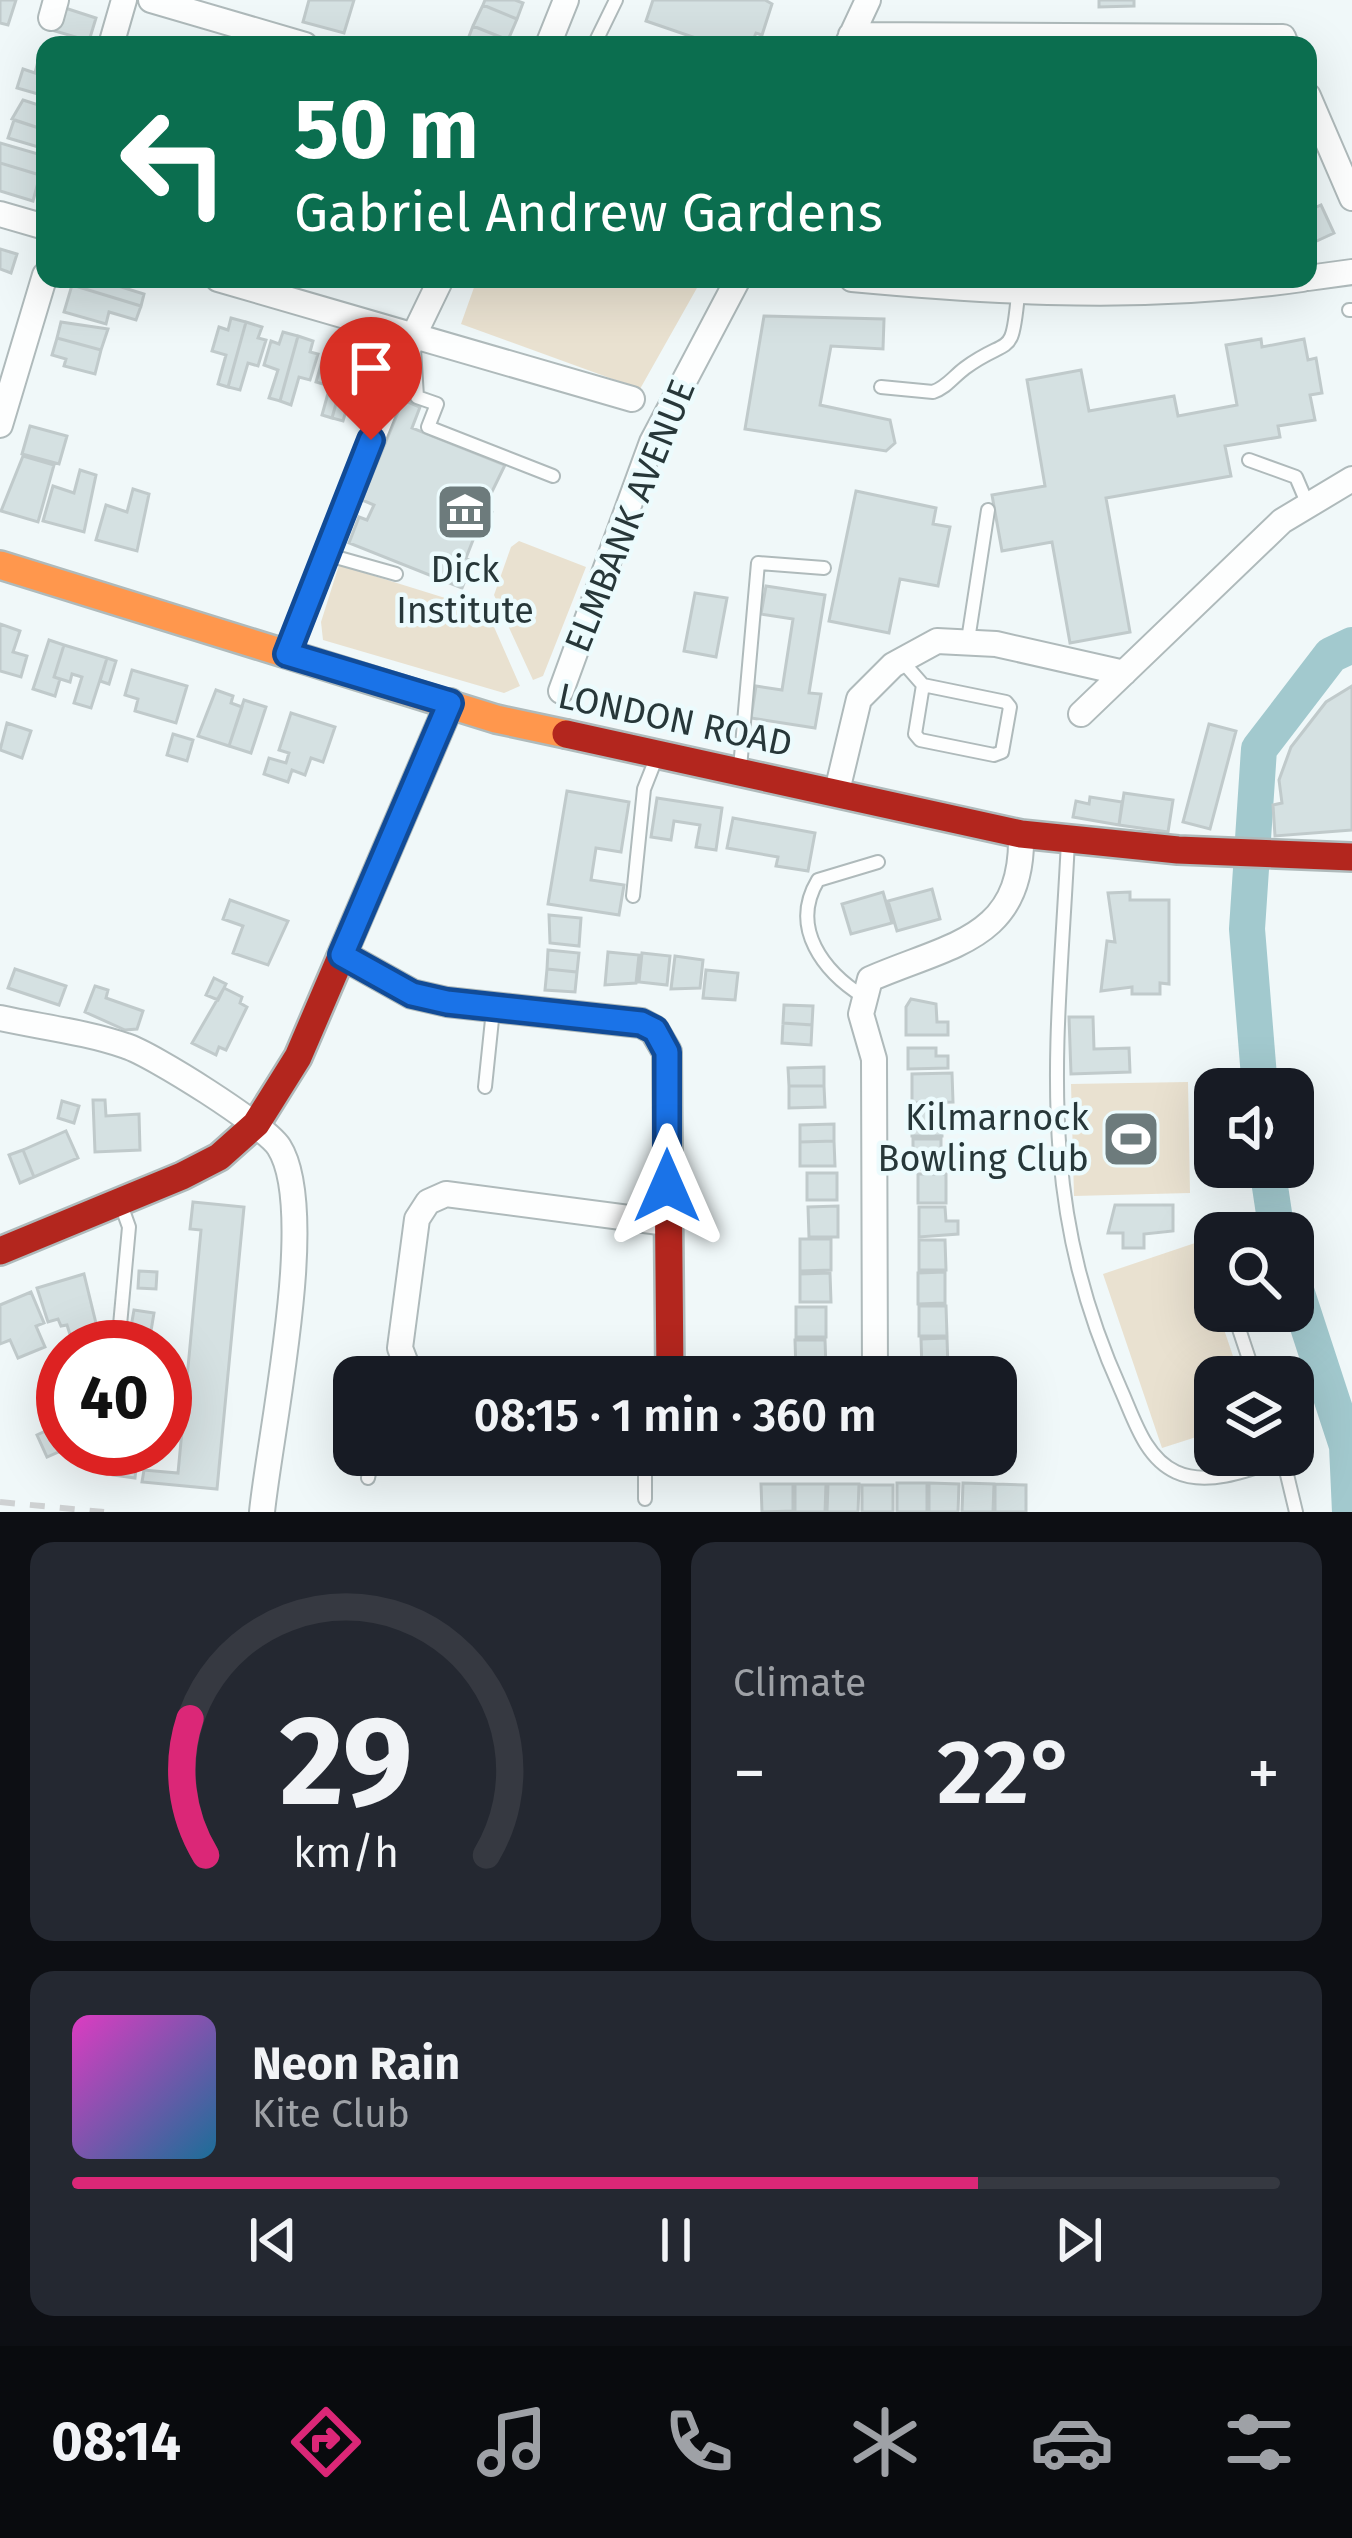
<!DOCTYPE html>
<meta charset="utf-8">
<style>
:root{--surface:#171b24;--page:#242831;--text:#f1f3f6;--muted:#9ea1a6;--line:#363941;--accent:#db2777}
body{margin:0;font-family:"Fira Sans",sans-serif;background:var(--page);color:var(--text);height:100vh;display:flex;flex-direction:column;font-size:45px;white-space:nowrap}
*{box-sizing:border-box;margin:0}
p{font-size:39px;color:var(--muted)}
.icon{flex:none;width:66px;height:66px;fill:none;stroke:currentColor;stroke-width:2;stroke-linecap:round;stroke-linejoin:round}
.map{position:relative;height:1512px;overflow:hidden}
.panel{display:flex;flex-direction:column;gap:30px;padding:30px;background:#0d0f14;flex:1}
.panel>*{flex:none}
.top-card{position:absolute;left:36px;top:36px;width:1281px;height:252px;border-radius:24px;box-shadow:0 12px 48px #0002;background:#0b6e4f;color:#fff;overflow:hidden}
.tools{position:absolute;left:1194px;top:1068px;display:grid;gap:24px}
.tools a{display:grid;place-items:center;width:120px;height:120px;border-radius:24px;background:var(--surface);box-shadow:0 12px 48px #0002;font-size:60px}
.speed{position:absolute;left:36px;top:1320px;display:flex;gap:24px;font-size:60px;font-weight:700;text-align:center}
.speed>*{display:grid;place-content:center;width:156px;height:156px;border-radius:50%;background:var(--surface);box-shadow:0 12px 48px #0002;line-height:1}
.speed .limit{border:18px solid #d22;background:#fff;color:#111}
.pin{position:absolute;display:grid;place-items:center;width:102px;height:102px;color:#fff;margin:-123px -51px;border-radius:50% 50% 50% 0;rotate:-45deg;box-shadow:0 0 12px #0007}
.pin .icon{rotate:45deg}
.me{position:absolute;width:132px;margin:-66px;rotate:0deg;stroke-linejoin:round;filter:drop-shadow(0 0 9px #0008)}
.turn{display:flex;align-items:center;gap:42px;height:252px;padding:0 60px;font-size:54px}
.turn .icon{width:156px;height:156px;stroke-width:2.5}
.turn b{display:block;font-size:84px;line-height:102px}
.big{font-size:90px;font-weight:600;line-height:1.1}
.panel .tile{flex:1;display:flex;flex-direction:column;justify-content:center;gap:18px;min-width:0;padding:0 42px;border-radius:24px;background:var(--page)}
.panel .dial{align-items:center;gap:0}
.dial svg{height:312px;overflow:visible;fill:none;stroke:var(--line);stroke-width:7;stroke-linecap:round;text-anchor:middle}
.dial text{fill:var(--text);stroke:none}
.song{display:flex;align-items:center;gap:36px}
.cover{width:144px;height:144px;border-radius:18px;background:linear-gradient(135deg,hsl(310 70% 55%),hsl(200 70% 35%))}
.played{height:12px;border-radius:6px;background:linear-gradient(90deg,var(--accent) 75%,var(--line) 75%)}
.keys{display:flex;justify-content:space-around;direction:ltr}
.heat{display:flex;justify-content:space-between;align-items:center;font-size:66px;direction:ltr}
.panel .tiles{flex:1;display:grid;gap:30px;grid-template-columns:1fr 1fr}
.tile:last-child{grid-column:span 2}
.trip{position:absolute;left:333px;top:1356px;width:684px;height:120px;border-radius:24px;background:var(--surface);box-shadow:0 12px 48px #0002;font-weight:600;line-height:120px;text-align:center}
.tab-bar{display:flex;height:192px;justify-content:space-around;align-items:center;background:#090b0e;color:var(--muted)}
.tab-bar .icon{width:84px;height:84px}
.tab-bar .current{color:var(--accent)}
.tab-bar b{font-size:54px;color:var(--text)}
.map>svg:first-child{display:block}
.green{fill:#e9e1d0}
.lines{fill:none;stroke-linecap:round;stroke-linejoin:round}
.river{stroke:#a2c9ce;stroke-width:36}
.building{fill:#d5e1e2;stroke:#c0cacb;stroke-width:3}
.lane-casing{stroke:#afbabb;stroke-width:16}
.street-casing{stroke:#afbabb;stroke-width:28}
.slow-casing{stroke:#afbabb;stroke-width:32}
.jam-casing{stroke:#afbabb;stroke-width:32}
.lane{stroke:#fdfefe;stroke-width:12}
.street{stroke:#fdfefe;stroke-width:24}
.slow{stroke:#ff974d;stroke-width:27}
.jam{stroke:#b3261e;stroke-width:27}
.rail{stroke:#ced1d2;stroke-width:6;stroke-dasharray:15 15;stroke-linecap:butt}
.route-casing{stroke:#114b97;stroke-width:30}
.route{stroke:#1a73e8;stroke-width:21}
.labels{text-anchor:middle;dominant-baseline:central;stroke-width:9;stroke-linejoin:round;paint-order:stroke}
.street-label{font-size:36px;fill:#273739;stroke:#ecfbfd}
.poi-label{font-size:36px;fill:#273739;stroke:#ecfbfd}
</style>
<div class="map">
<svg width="1352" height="1512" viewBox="0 0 1352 1512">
<rect width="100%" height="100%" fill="#f0f8f9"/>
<path class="green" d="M477,279H702L640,389L461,324Z
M519,541L586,567L543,676L533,680L494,595L511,547Z
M339,565L487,611L520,686L504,693L323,640L321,622Z
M1188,1082L1190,1193L1074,1196L1071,1084Z
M1195,1243L1240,1377H1215V1431L1162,1448L1103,1274Z"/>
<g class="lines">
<path class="river" d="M1260,1089L1247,929L1259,749L1331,655L1352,645
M1267,1167L1277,1233
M1293,1281L1347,1446L1350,1512"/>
</g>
<path class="building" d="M0,0H16L8,25L0,23Z
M309,0H354L344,33L303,22Z
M485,0H515L523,3L517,19L483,5Z
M653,0H765L772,4L762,35L756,33L751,45H716L646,21Z
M1099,0H1134V6L1099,7Z
M483,5L517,19L508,40L473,26Z
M62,7L96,18L89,41L55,31Z
M473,26L508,40L506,45L468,39Z
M38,61L45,63V96L17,88L23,69L35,73Z
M23,100L45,107V130L12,119Z
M14,120L45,130V149L8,138Z
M0,143L45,156L40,175L0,163Z
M0,163L40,175L33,201L0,191Z
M1321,205L1334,233L1308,245V211Z
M0,249L17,254L11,273L0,269Z
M74,279H120L118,286L144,294L141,306L72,285Z
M72,285L141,306L136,320L109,312L106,324L64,312Z
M764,316L884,319L883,349L831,346L820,405L890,420L895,443L886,451L745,429Z
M231,318L246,322L228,387L218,384L226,355L212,351L219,327L228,330Z
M61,322L108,329L101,350L57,338Z
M246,322L262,327L258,338L266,340L258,366L248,363L240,390L228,387Z
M283,332L298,336L280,401L269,398L278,370L264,365L271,341L279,344Z
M298,336L313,341L310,352L318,354L310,380L299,377L291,405L280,401Z
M57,338L101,350L95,374L64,366L66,359L52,355Z
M1261,339L1262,347L1304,339L1308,360L1316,358L1322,393L1310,395L1315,420L1278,426L1280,437L1225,446L1231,476L1106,498L1130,632L1070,643L1052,542L1002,551L992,495L1045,486L1027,380L1081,370L1089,411L1174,396L1178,416L1237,405L1226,345Z
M335,349L350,353L332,418L322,415L330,386L316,382L323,358L332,361Z
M350,353L365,358L362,369L370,371L362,397L351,394L343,421L332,418Z
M403,400L420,407L412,428L505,465L484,508L492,512L481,538L475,535L466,558L473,561L462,588L349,543L359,517L367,520L374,505L362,500Z
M30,426L67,436L59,464L22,454Z
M23,456L54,465L38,522L1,511Z
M80,470L96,475L84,532L43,521L53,486L74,493Z
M133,489L149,494L137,551L96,540L106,505L127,512Z
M856,491L936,508L933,524L950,527L938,586L900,579L889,633L829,621Z
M766,586L825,595L809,693L821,694L815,728L751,718L756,686L782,690L793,619L761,614Z
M695,593L727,598L716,657L684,651Z
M0,624L20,631L13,652L27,656L21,677L0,671Z
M49,640L64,645L54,677L60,679L55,696L33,689Z
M64,645L107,658L91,708L74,703L82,677L72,674L70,682L54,677Z
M107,658L116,661L109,684L100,681Z
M132,670L187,686L176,723L135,711L138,699L125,695Z
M1352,686V830L1275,836L1273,805L1282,803L1279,780L1291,747L1326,702Z
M216,690L233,696L231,703L242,707L229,746L198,736Z
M244,700L266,707L251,753L229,746Z
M291,713L335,727L323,762L311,758L305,775L292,770L288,782L264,774L269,758L286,763L289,753L279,750Z
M7,723L31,731L22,758L0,750Z
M1209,724L1236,731L1210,829L1183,822Z
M173,734L193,740L187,761L167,755Z
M567,791L629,802L621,852L596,848L591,880L624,885L619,915L548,904Z
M1124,793L1173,800L1168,832L1119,825Z
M1090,797L1122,802L1119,825L1073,817L1076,801L1089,804Z
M657,798L722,808L716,850L696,847L700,825L674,821L671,840L651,837Z
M733,818L815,833L808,871L776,866L778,857L727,848Z
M932,889L940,919L897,931L888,901Z
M883,892L892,923L851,934L842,904Z
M1130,892V900H1169V984L1160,983V994H1132V987L1101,991L1107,941L1115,942L1108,893Z
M230,900L288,921L268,965L233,953L243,926L223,919Z
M549,915L581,918L579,946L550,943Z
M548,950L579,953L577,972L547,969Z
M608,952L639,955L636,983L605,985Z
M642,953L670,956L667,985L639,982Z
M675,956L703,960L700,988L671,989Z
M15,969L66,986L59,1005L8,988Z
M547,969L577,972L575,992L545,990Z
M706,970L738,973L735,1000L703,998Z
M214,978L226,984L218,1000L206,995Z
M95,986L108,990L106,998L143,1011L137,1029L125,1030L85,1012Z
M224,988L242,997L240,1003L247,1007L226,1050L219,1047L216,1055L192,1043Z
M911,999L936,1004L937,1022H948V1035H906V1007Z
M784,1005L813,1006L812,1025L783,1023Z
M1069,1017H1093L1094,1049L1129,1048L1130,1072L1071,1074Z
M783,1023L812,1025L811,1045L782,1043Z
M908,1048H936V1056H948V1068L908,1069Z
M824,1067V1086H789L788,1068Z
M952,1073L953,1102L912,1103V1074Z
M789,1086H824L825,1107L789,1108Z
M93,1100H105L106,1116L139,1114L140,1150L95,1152Z
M62,1101L79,1106L74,1123L58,1118Z
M942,1106V1136H912V1107Z
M834,1124V1141L800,1142V1125Z
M66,1131L78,1158L34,1177L23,1150Z
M913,1139H941V1157H950V1169H913Z
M834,1141L835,1166H800V1142Z
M23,1150L34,1177L20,1183L9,1155Z
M807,1173H837V1200H807Z
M918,1174H946V1203H918Z
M193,1202L244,1207L217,1489L142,1482L144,1470L178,1473L201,1230L190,1229Z
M1115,1205H1173V1231L1144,1234V1248H1123V1233H1108Z
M838,1206V1237H809L808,1207Z
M919,1207H945L946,1221H958V1234L919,1237Z
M800,1239H831V1270L800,1271Z
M919,1240H945L946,1270H919Z
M139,1271L157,1272L156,1289L138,1288Z
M945,1272V1303L918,1304V1273Z
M830,1273L831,1302H800V1274Z
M84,1274L101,1344L74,1347L67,1325L61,1326L58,1319L48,1322L37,1288Z
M31,1292L44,1323L36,1326L45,1347L18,1358L10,1340L0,1344V1305Z
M919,1306H946L947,1336H919Z
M796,1307H826V1337H796Z
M134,1310L154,1313L151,1331L131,1327Z
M947,1338L948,1369L922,1370L921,1339Z
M795,1340H825L826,1369L796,1370Z
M61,1424L65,1449L47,1457L37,1435Z
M116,1449H138L135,1478L113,1475Z
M897,1483H927V1512H897Z
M929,1483L959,1484L958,1512H929Z
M963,1483L994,1484L993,1512H962Z
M761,1484H793V1511L762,1512Z
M795,1484H826L825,1512H795Z
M828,1484H859L858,1512H827Z
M995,1484L1026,1485V1512H995Z
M862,1485H893V1512H862Z"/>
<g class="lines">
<g class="lane-casing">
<path id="lane" d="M586,45L595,43L616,0
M1349,310H1352
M414,349L417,397L437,404L428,427L553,476
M881,387L933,392C947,387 953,377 965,368C1010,335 1012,361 1018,294
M1249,460L1296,477L1308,505
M325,554L396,574
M968,640L988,510
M902,661L923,685L1006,702L1010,707L1002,752L994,755L920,740L915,734L923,685
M740,768L758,563L824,568
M1068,841C1058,1045 1033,1195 1121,1390C1134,1419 1145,1458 1176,1472C1208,1487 1252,1469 1283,1458L1296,1512
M633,896L644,789L657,756
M864,997C824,972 789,928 818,880L878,862
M485,1087L493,1010
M1210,1243L1215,1258
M1233,1311L1255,1377
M118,1347L129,1227L120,1202
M368,1478L373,1455
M645,1499V1455"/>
</g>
<g class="street-casing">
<path id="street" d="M151,0L305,45
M51,18L56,0
M851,35L1283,37L1286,45
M111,45L124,0
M548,45L566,0
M847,45L868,0
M1308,96L1352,198
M0,214L45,227
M1308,278L1352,272
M218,279L632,399
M852,279C1004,293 1150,301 1302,279
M0,425L45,275
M287,654L413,337L441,279
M561,691L652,442L738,279
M1081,714L1282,521L1352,479
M837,791L859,699L893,665L937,641L996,644L1124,673
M0,1018C41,1027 86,1032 126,1046C152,1054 266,1126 279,1147C319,1210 270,1432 262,1512
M411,1377L400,1348L417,1219L428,1202L446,1194L667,1223
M875,1377L874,1059L861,1014L870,979C950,944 1024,940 1021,834"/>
</g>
<g class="slow-casing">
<path id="slow" d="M0,565L496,719L566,734"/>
</g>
<g class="jam-casing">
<path id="jam" d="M566,734L1021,834L1178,850L1352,857
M342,955L412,994L447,1002L641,1023L654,1030L667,1052L670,1377
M0,1251L182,1176L219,1157L256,1124L298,1057L450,703"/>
</g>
<use href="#lane" class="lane"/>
<use href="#street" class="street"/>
<use href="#slow" class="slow"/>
<use href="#jam" class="jam"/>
<path class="rail" d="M0,1502L104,1512"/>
</g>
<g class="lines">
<g class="route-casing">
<path id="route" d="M371,440L287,654L450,703L342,955L412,994L447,1002L641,1023L655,1030L667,1052V1186"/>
</g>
<use href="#route" class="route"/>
</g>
<defs>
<g id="museum-square" transform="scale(3)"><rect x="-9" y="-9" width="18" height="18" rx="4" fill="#6d7b7c" stroke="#ecfbfd"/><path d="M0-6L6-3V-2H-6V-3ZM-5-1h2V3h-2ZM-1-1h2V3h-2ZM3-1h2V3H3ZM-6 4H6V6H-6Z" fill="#fff"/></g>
<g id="stadium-square" transform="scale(3)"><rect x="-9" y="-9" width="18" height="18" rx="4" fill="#6d7b7c" stroke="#ecfbfd"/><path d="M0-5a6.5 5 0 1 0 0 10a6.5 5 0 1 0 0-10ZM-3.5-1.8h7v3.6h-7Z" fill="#fff"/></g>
</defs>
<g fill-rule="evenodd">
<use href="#museum-square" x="465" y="512"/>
<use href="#stadium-square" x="1131" y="1139"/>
</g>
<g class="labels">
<g class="street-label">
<text transform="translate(630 516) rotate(-68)">ELMBANK AVENUE</text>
<text transform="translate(675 720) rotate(12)">LONDON ROAD</text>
</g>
<g class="poi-label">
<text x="465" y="570">Dick<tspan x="465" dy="41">Institute</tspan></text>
<text x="1089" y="1118" text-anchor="end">Kilmarnock<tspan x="1089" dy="41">Bowling Club</tspan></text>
</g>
</g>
</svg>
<div class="tools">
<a><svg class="icon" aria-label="sound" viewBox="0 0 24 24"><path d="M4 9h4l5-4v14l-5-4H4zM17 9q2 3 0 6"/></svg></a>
<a><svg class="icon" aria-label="search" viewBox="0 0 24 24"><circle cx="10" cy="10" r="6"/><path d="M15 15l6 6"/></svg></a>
<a><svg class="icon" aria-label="layers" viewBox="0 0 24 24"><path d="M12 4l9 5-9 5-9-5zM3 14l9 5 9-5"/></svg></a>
</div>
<div class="speed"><div class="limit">40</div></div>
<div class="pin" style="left:371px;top:440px;background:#d93025"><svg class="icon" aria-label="arrive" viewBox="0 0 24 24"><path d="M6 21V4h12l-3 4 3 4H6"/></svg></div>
<svg class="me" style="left:667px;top:1186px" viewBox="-20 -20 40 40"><path d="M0-17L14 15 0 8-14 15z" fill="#1a73e8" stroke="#fff" stroke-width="4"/></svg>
<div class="trip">08:15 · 1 min · 360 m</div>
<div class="top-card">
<div class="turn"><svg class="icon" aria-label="left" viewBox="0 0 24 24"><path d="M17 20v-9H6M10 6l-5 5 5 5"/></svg><div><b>50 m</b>Gabriel Andrew Gardens</div></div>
</div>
</div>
<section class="panel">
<div class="tiles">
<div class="tile dial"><svg viewBox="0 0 100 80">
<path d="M14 69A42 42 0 1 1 86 69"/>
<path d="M14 69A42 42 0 0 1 10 34" stroke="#db2777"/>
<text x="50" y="56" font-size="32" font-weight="700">29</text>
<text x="50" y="72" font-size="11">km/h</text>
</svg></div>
<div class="tile"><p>Climate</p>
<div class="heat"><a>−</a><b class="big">22°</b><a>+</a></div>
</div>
<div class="tile">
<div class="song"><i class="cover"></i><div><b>Neon Rain</b><p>Kite Club</p></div></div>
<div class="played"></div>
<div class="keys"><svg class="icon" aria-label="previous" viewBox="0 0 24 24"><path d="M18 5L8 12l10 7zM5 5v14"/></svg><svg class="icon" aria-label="pause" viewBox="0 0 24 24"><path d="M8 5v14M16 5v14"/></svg><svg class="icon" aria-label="next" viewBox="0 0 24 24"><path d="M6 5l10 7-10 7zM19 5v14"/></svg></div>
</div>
</div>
</section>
<nav class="tab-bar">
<b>08:14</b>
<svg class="icon current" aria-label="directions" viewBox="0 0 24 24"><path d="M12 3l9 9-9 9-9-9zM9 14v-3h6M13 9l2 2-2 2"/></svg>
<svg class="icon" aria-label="music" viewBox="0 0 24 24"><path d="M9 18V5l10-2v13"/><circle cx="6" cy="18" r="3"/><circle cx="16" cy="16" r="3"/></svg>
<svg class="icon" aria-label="phone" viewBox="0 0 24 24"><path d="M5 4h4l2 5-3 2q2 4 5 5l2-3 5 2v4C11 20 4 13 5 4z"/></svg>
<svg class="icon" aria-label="climate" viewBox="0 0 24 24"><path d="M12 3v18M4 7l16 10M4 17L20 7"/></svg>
<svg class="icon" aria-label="car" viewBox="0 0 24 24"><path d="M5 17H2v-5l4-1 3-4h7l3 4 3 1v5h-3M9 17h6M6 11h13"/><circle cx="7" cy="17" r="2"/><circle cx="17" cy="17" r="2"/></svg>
<svg class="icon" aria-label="filters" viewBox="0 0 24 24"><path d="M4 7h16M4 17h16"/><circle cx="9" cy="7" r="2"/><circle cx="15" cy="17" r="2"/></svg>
</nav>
